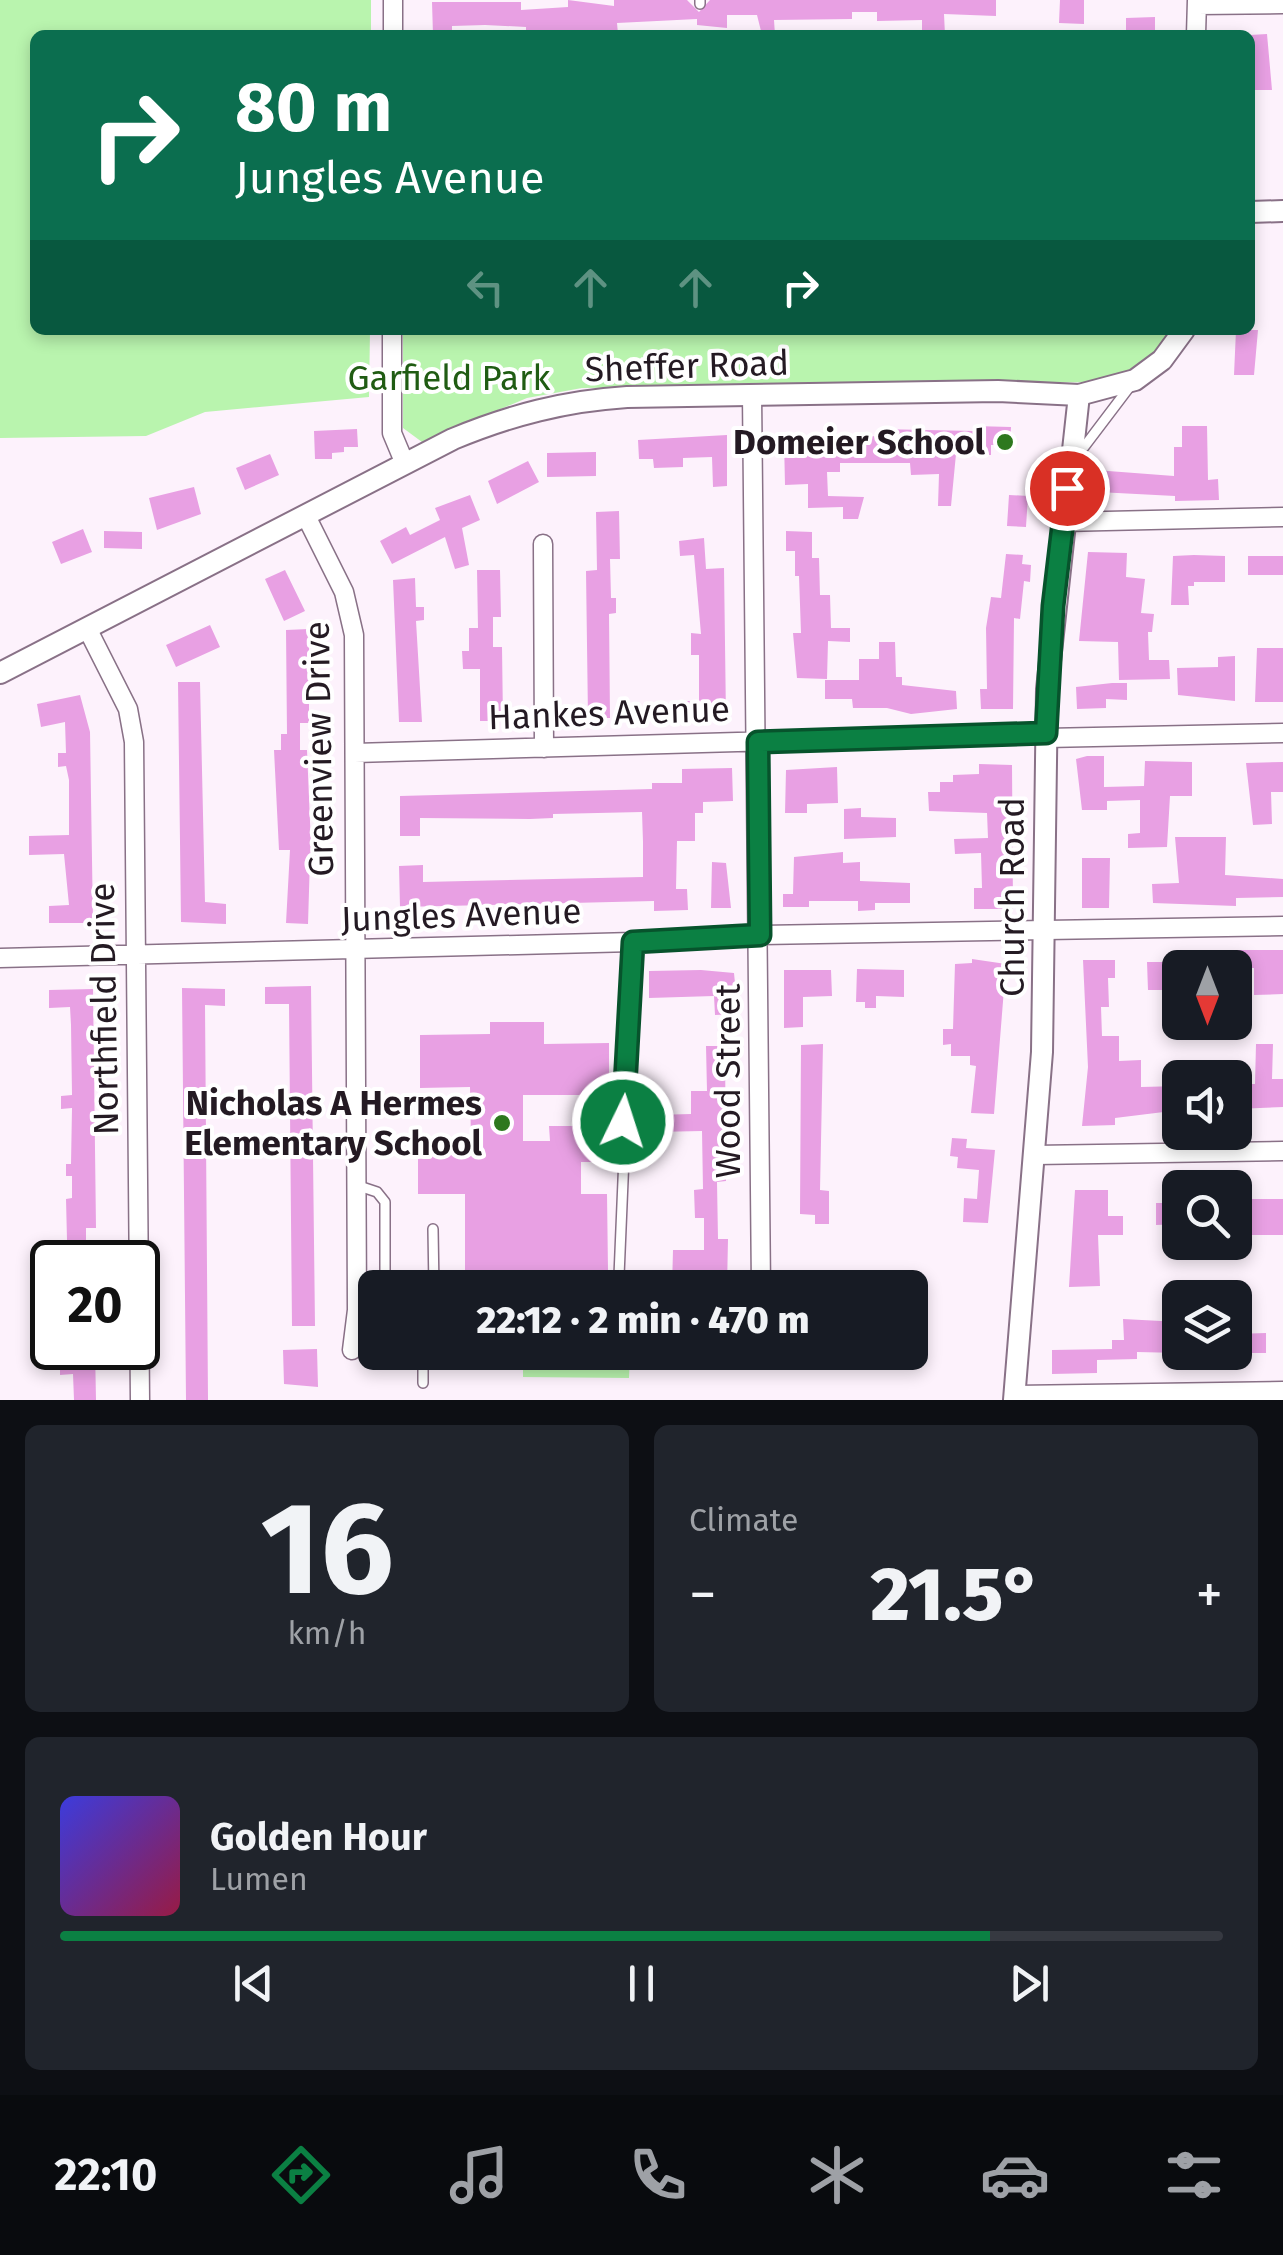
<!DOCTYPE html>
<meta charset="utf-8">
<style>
:root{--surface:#171b24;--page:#20242c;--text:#f1f3f6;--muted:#9ea1a6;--line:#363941;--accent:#0b8043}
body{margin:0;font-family:"Fira Sans",sans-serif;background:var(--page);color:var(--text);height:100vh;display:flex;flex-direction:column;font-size:38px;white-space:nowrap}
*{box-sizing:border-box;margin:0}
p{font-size:32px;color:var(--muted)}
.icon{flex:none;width:55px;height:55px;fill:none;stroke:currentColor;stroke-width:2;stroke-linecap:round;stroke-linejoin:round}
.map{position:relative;height:1400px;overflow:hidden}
.sheet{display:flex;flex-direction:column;gap:25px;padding:25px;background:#0d0f14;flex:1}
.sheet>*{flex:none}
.guide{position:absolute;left:30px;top:30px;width:1225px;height:305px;border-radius:15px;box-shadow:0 5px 15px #0003;background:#0b6e4f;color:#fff;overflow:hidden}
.needle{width:65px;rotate:180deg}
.fabs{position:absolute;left:1162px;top:950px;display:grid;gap:20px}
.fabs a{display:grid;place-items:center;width:90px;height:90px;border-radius:15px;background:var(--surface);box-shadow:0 5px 15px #0003;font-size:50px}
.speed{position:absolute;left:30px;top:1240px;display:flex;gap:20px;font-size:50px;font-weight:700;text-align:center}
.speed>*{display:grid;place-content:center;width:130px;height:130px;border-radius:50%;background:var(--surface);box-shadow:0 5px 15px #0003;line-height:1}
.speed .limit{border:5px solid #111;border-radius:15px;background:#fff;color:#111}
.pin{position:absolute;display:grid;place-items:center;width:85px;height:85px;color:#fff;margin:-42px;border:5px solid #fff;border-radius:50%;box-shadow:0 2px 10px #0007}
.me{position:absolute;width:110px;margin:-55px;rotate:4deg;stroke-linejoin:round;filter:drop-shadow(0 0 8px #0008)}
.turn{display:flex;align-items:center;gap:35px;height:210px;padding:0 40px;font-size:45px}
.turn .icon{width:130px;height:130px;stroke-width:2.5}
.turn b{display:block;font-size:70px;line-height:85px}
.lanes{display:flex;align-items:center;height:95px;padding:0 40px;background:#0003;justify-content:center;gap:50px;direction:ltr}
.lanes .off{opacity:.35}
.big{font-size:75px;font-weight:800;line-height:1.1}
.sheet .card{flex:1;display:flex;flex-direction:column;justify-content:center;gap:15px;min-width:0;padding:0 35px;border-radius:15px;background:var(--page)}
.sheet .dial{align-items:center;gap:0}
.dial b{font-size:130px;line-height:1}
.song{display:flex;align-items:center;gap:30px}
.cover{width:120px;height:120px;border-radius:15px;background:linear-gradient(135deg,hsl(240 70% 55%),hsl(340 70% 35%))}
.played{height:10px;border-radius:5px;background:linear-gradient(90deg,var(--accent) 80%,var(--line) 80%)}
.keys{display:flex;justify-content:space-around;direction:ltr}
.heat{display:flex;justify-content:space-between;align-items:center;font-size:55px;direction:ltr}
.sheet .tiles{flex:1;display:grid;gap:25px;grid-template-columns:1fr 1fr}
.card:last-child{grid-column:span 2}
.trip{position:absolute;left:358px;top:1270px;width:570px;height:100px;border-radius:15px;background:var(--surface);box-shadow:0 5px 15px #0003;font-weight:800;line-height:100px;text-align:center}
.dock{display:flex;height:160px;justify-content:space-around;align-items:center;background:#090b0e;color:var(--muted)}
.dock .icon{width:70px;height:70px}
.dock .selected{color:var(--accent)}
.dock b{font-size:45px;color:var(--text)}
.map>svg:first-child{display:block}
.green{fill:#b9f4ae}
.building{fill:#e8a0e3}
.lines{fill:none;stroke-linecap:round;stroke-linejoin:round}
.service-casing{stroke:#897187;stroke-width:12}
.minor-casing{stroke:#897187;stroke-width:21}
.tertiary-casing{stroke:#897187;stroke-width:24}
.service{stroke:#fff;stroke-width:9}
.minor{stroke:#fff;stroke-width:18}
.tertiary{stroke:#fff;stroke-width:20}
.route-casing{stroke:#07532c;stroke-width:25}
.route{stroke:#0b8043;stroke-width:18}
.poi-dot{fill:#2d781e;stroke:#fff;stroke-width:4}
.labels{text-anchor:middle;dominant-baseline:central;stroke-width:8;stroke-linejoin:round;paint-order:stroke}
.street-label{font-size:35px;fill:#241a23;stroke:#fff}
.park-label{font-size:35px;fill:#205c13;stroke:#fff}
.poi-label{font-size:35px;font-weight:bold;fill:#241a23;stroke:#fff;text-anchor:end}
</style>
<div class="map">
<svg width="1283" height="1400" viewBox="0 0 1283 1400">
<rect width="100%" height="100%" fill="#fdf2fc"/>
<path class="green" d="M0,0H371V35H35V330H370L369,397L205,412L146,436L0,438Z
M403,330H1175C1155,357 1133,371 1102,382L582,388L527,398L422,442L403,428Z
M523,1353H630L629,1378L523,1377Z"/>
<path class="building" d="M568,0L614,6V0H687L699,12L710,0H996V16L944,14L945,35H922V20L877,21V12H852V19L774,20L775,35H762L757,15H727V28L697,25V19L617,23L618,34H605V30L526,32V27L485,25L452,26V35H433L432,2H521V10L568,7Z
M1060,0H1084V24L1059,23Z
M1155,17V35H1126V18Z
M1267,34L1272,90H1250V35Z
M1236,330H1258L1254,375H1234Z
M974,426L1011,427L1010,445H991V455L956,454L951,506H938L939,474L911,475L910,463H840V472H827L828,496L864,497L858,519H843V507L808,508V484L785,485L784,440L878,436V429L974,431Z
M1182,426H1207L1208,480L1218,479L1219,500L1175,501V496L1098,492L1099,487L1094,486L1095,470L1174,476V447H1182Z
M357,429L358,447H344V452L332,453V459H315L314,431Z
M727,435V486L713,487L712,457L683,458V467L654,468L653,459H639L638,440Z
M596,452V476L547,477V453Z
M270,454L279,475L245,490L236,468Z
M528,461L539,482L497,504L488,481Z
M194,487L201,514L157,530L149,498Z
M470,495L480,520L462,528L469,565L455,569L445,537L392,564L380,541L406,527L410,535L440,520L435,508Z
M1009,495L1028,496L1026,527L1007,526Z
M619,511L620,559H610L611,598H616V613L609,614L610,718H588L586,571L597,570L596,512Z
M83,529L92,552L61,564L52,542Z
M104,531L142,532V549L104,548Z
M786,531L812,532V558H819L820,595H830L831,628H850V642L828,641L827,679L797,678L793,633H801L799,576H795V551H786Z
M704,538L706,569L724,568L726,719L682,715V701H699V655H691V633L701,634L694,555L680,556L679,541Z
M1088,552L1127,553L1126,577L1145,579L1141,613L1154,614L1152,632H1148L1149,660H1169L1170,679L1119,680L1118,642L1079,641Z
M1006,554L1023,555L1022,564L1031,565L1030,582L1024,581L1020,619L1014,618L1013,709H981L980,689H987L986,628L991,597L1001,598Z
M1194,555L1225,556V582H1194V586H1188L1189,605H1171L1173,556Z
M1248,556H1283V575H1248Z
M285,570L305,611L284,621L265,579Z
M477,570H500L501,617H493V647H502L503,721H480V669H463L462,651H469V628H478Z
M415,578L416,607H424V620L416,621L422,722H399L393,580Z
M210,625L220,647L176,667L166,645Z
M309,629V723H300V750H307L311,845H315L316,858H310L308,924L286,923L290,850H279L274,750H281V734H287L286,630Z
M879,642H895L896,677H902V685L956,691L957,709L911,714L887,708H853L852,699H825V680H859V659H879Z
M1257,648H1283V702H1255Z
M1235,656V701L1178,695L1177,668L1218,667V657Z
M178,682H200L205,902L226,904V924L181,922Z
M1112,683H1127V700L1106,699V708L1077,709L1076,687Z
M80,695L90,732L93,923H49V906L69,905L64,854L29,855V836L69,835V780L66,766L58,767V753H66L65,722L41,727L37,704Z
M1087,756H1104V787L1144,786L1145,761L1192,762V796H1170L1167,847L1128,848V834L1140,833V800L1107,801V810H1082L1076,759Z
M1283,762V792H1271L1272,824L1253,825L1246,763Z
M979,764L1012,765L1013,909H974V888H982L981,853L955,854L954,839L988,838L987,813L929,811L928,792H940V782H953V775L979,774Z
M837,767L838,803L807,804V813H785L786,770Z
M732,768L733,801L703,802V813H695V841H677L676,889H687L688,910L654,911V901L400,907L399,866L423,865V882L643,877V842L642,812L553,814V818L530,819L420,818V836H400V796L652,789V783H682V769Z
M861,808V817L896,818V837L844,839V809Z
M1175,837H1226L1225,875L1283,879V897L1236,898V906L1153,903L1152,884L1179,883Z
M843,852V863L860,862V881L910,883V903H875V910L858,911V901H809V907H783V894H793L794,857Z
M1082,858H1110L1109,908H1082Z
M712,862L726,863L731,908H711Z
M1213,950H1283V994L1254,995V968H1214Z
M972,959L1006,964L994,1114L971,1113L976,1066L970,1065V1056H951V1044L943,1045V1029H953L955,964L972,963Z
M1083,960H1115V978H1108L1109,1007H1101L1102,1036H1119V1061L1141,1060V1087L1180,1086V1110L1115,1118V1125L1082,1126L1088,1067Z
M1147,962H1165V990H1148Z
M857,969L904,970V997L876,996V1008H865V1002H856Z
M701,970L734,973L738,1014L715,1015L714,996L649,998V971Z
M784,970H831L832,996L803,997V1027L784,1028Z
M311,986L315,1326H292L289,1004H265V987Z
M182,988L225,989V1006L205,1005L208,1400H186Z
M93,989L96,1228H86V1262H60V1240H67L66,1199L72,1198V1176H66V1164H71L72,1108L61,1109V1096L72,1095L71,1025L70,1007L49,1008V990Z
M490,1022H544V1044L609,1043V1095H523V1141H550L549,1126H598V1162H581V1194H607L608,1271H529V1288H465V1194H418V1142H471L470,1087L420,1088V1035L490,1034Z
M823,1044L820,1190L829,1191V1224H815V1215L800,1214L801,1045Z
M1256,1044H1273L1272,1079H1283V1107L1235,1109V1084H1255Z
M706,1046H725L726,1181L717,1182L718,1239H728L727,1287L672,1288L673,1250H704V1218H695L694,1190L703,1189L702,1131L654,1132V1115L691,1114V1091H707Z
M952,1138L967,1139L966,1148L995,1150L988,1223L963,1222L964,1198L977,1199L979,1170L957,1168L958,1157L950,1156Z
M1075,1190H1108V1216H1123V1235H1098L1100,1286L1069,1287Z
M1236,1199H1283V1235H1237Z
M1156,1203H1180V1224L1156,1225Z
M1123,1319L1180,1322V1353L1137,1352V1359L1097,1360V1373L1052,1374V1350L1112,1349V1340H1124Z
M1266,1333V1353H1235V1334Z
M72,1348H95L96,1400H74L73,1374L60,1375V1356L72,1355Z
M317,1349L318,1387L284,1384L283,1350Z"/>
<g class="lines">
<g class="service-casing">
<path id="service" d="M700,0V4
M1074,453L1084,447L1131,385
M356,1185L377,1192L385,1202V1288
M433,1229L434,1288
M613,1288L619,1276L633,942
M423,1352V1383"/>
</g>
<g class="minor-casing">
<path id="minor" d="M1197,5L1283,4
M393,35V0
M1196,35L1197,0
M392,330V433L405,464
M752,394L761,1288
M306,516L344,592L354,635L357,1310L352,1350
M1062,522L1283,517
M543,544L544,748
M87,628L128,709L134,742L140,1400
M1046,738L1283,733
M355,753L1046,733
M0,958L633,942L759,935L1283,926
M1035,1155L1283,1151
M1014,1395L1283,1391"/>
</g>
<g class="tertiary-casing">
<path id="tertiary" d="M1250,212L1283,211
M0,673L453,439C511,415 565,401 627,397L998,391L1079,395L1135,380L1162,360L1184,330
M1014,1400L1042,1052L1047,689L1079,395"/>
</g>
<use href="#service" class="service"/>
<use href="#minor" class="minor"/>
<use href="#tertiary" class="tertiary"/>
</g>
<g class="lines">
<g class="route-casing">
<path id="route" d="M623,1122L633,942L760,935L758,742L1046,733L1053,606L1067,488"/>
</g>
<use href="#route" class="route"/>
</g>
<g class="poi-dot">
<circle cx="1005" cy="442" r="10"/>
<circle cx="502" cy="1123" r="10"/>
</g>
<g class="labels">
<g class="street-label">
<text transform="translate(687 366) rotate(-2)">Sheffer Road</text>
<text transform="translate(609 713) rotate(-2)">Hankes Avenue</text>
<text transform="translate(319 749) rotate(-91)">Greenview Drive</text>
<text transform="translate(1012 897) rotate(-90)">Church Road</text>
<text transform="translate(461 915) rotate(-2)">Jungles Avenue</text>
<text transform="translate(104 1009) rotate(-91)">Northfield Drive</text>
<text transform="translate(728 1081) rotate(-90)">Wood Street</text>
</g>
<g class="park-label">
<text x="449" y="378">Garfield Park</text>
</g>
<g class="poi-label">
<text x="985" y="442">Domeier School</text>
<text x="482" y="1103">Nicholas A Hermes<tspan x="482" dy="40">Elementary School</tspan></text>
</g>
</g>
</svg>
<div class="fabs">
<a><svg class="needle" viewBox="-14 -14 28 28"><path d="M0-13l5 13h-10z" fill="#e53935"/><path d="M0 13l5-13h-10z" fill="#9ea1a6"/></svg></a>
<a><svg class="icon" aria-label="sound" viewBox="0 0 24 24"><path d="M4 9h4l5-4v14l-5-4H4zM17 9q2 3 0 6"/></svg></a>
<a><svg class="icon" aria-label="search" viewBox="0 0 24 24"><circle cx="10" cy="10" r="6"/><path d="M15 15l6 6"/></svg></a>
<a><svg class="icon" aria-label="layers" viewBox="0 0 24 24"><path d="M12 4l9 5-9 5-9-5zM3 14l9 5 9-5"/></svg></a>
</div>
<div class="speed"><div class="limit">20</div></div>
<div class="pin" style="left:1067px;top:488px;background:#d93025"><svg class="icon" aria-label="arrive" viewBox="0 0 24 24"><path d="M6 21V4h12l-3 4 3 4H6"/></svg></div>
<svg class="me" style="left:623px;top:1122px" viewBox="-20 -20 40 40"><circle r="17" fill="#0b8043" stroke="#fff" stroke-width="3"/><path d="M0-11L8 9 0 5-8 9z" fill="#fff"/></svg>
<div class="trip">22:12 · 2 min · 470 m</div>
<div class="guide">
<div class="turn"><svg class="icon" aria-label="right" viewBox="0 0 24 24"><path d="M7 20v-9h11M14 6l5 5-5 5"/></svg><div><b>80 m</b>Jungles Avenue</div></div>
<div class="lanes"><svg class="icon off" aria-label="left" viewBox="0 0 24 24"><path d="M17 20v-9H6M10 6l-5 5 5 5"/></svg><svg class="icon off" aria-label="ahead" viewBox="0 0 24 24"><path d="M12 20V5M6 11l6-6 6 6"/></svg><svg class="icon off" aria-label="ahead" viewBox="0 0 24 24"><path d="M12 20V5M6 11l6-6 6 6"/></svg><svg class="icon" aria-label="right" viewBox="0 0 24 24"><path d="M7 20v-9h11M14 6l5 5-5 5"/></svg></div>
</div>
</div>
<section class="sheet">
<div class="tiles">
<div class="card dial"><b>16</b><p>km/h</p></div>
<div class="card"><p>Climate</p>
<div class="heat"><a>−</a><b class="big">21.5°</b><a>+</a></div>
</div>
<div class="card">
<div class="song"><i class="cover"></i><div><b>Golden Hour</b><p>Lumen</p></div></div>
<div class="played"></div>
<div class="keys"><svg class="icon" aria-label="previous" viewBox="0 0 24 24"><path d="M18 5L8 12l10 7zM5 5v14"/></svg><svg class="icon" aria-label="pause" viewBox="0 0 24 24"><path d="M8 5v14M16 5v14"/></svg><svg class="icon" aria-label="next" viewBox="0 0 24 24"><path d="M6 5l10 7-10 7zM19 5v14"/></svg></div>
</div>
</div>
</section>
<nav class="dock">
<b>22:10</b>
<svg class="icon selected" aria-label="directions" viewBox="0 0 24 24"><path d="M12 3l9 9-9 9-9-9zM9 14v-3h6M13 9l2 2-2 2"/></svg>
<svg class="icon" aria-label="music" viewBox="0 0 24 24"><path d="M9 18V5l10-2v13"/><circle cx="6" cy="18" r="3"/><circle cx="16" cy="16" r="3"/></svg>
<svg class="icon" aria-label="phone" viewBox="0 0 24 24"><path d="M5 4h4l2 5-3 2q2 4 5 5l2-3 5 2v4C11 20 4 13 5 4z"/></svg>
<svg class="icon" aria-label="climate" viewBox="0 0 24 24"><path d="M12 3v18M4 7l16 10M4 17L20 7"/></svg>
<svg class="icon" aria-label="car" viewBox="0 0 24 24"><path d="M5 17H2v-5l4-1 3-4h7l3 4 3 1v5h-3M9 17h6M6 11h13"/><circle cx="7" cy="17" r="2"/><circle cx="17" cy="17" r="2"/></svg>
<svg class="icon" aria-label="filters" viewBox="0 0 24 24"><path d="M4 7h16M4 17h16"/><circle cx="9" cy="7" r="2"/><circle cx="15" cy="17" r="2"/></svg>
</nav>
